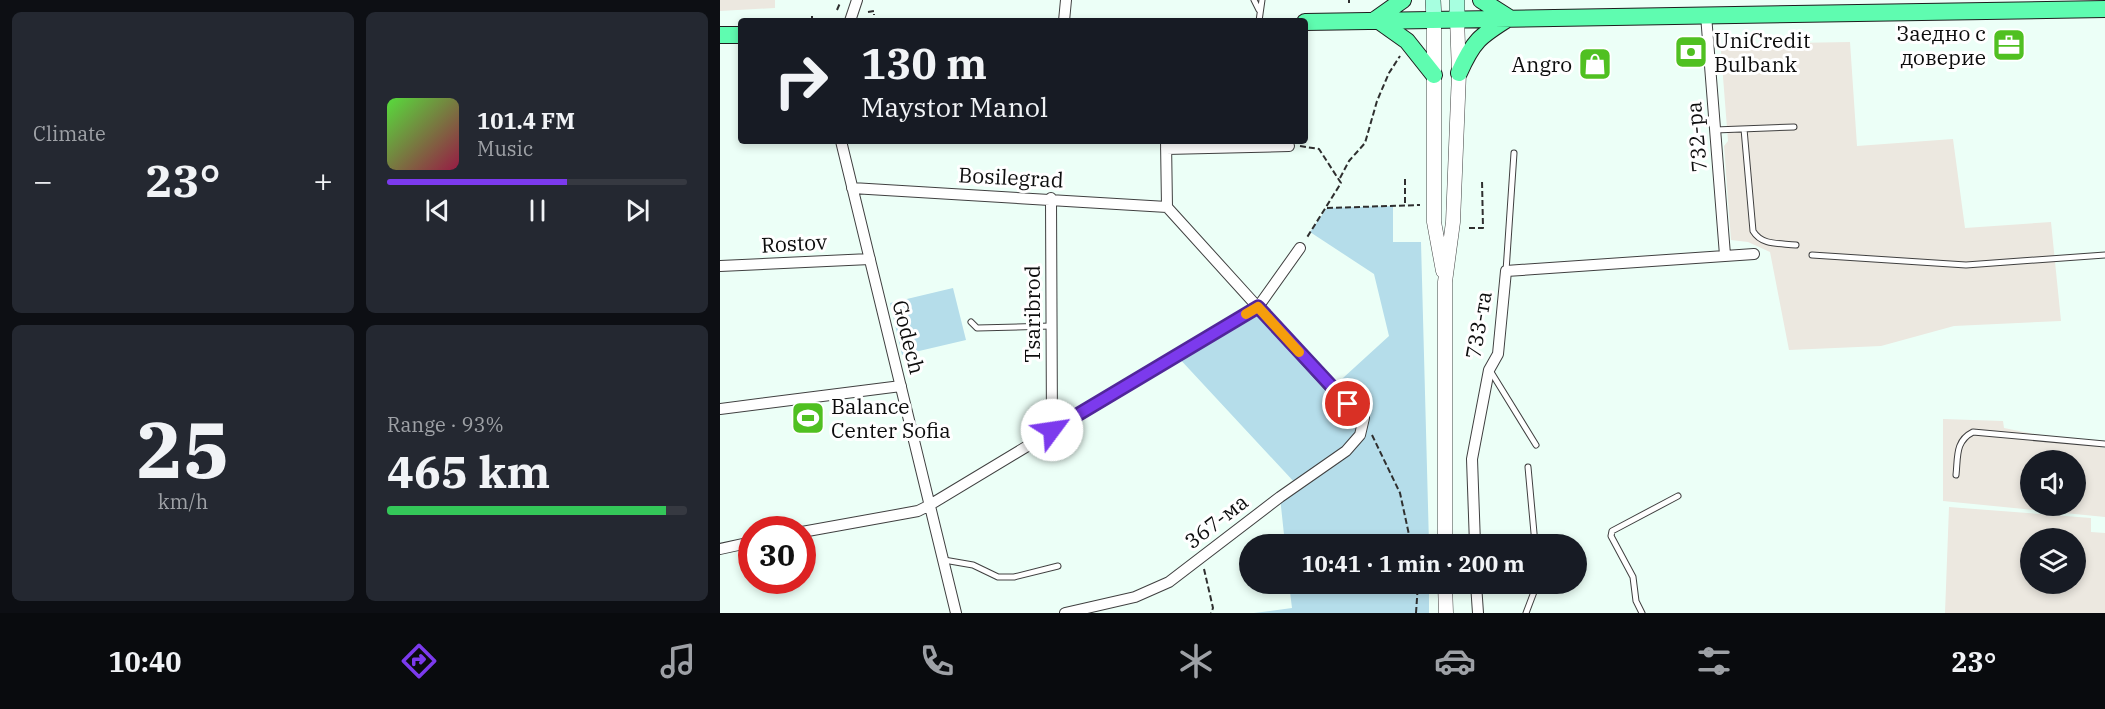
<!DOCTYPE html>
<meta charset="utf-8">
<style>
:root{--surface:#171b24;--page:#242831;--text:#f1f3f6;--muted:#9ea1a6;--line:#363941;--accent:#7c3aed}
body{margin:0;font-family:"IBM Plex Serif",serif;background:var(--page);color:var(--text);height:100vh;display:flex;flex-direction:column;font-size:22px;white-space:nowrap}
*{box-sizing:border-box;margin:0}
p{font-size:20px;color:var(--muted)}
.icon{flex:none;width:33px;height:33px;fill:none;stroke:currentColor;stroke-width:2;stroke-linecap:round;stroke-linejoin:round}
.map{position:relative;flex:1;overflow:hidden}
.details{display:flex;flex-direction:column;gap:12px;padding:12px;background:#0d0f14;width:720px}
.details>*{flex:none}
.top-card{position:absolute;left:18px;top:18px;width:570px;height:126px;border-radius:6px;box-shadow:0 3px 9px #0003;background:#171b24;color:var(--text);overflow:hidden}
.controls{position:absolute;left:1300px;top:450px;display:grid;gap:12px}
.controls a{display:grid;place-items:center;width:66px;height:66px;border-radius:50%;background:var(--surface);box-shadow:0 3px 9px #0003;font-size:30px}
.speed{position:absolute;left:18px;top:516px;display:flex;gap:12px;font-size:30px;font-weight:700;text-align:center}
.speed>*{display:grid;place-content:center;width:78px;height:78px;border-radius:50%;background:var(--surface);box-shadow:0 3px 9px #0003;line-height:1}
.speed .limit{border:9px solid #d22;background:#fff;color:#111}
.pin{position:absolute;display:grid;place-items:center;width:51px;height:51px;color:#fff;margin:-26px;border:3px solid #fff;border-radius:50%;box-shadow:0 2px 6px #0007}
.me{position:absolute;width:66px;margin:-33px;rotate:59deg;stroke-linejoin:round;filter:drop-shadow(0 0 4px #0008)}
.turn{display:flex;align-items:center;gap:21px;height:126px;padding:0 24px;font-size:27px}
.turn .icon{width:78px;height:78px;stroke-width:2.5}
.turn b{display:block;font-size:42px;line-height:51px}
.big{font-size:45px;font-weight:700;line-height:1.1}
.details .card{flex:1;display:flex;flex-direction:column;justify-content:center;gap:9px;min-width:0;padding:0 21px;border-radius:9px;background:var(--page)}
.details .dial{align-items:center;gap:0}
.dial b{font-size:78px;line-height:1}
.song{display:flex;align-items:center;gap:18px}
.cover{width:72px;height:72px;border-radius:9px;background:linear-gradient(135deg,hsl(110 70% 55%),hsl(340 70% 35%))}
.played{height:6px;border-radius:3px;background:linear-gradient(90deg,var(--accent) 60%,var(--line) 60%)}
.keys{display:flex;justify-content:space-around;direction:ltr}
.heat{display:flex;justify-content:space-between;align-items:center;font-size:33px;direction:ltr}
.charge{height:9px;border-radius:4px;background:linear-gradient(90deg,#34c759 93%,var(--line) 0)}
.details .tiles{flex:1;display:grid;gap:12px;grid-template-columns:repeat(2,1fr)}
.trip{position:absolute;left:519px;top:534px;width:348px;height:60px;border-radius:30px;background:var(--surface);box-shadow:0 3px 9px #0003;font-weight:700;line-height:60px;text-align:center}
.tab-bar{display:flex;height:96px;justify-content:space-around;align-items:center;background:#090b0e;color:var(--muted)}
.tab-bar .icon{width:42px;height:42px}
.tab-bar .selected{color:var(--accent)}
.tab-bar b{font-size:27px;color:var(--text)}
main{display:flex;flex:1;min-height:0}
.map>svg:first-child{display:block}
.industrial{fill:#ece8e0;fill-rule:evenodd}
.green{fill:#b5ddea}
.lines{fill:none;stroke-linecap:round;stroke-linejoin:round}
.service-casing{stroke:#404040;stroke-width:7}
.minor-casing{stroke:#404040;stroke-width:12}
.tertiary-casing{stroke:#404040;stroke-width:15}
.secondary-casing{stroke:#2f2f2f;stroke-width:16}
.primary-casing{stroke:#1e1e1e;stroke-width:18}
.path{stroke:#2f2f2f;stroke-width:2;stroke-dasharray:6 3;stroke-linecap:butt}
.service{stroke:#fff;stroke-width:5}
.minor{stroke:#fff;stroke-width:10}
.tertiary{stroke:#fff;stroke-width:14}
.secondary{stroke:#a7ffe0;stroke-width:15}
.primary{stroke:#5ffcb0;stroke-width:16}
.route-casing{stroke:#51269a;stroke-width:15}
.route{stroke:#7c3aed;stroke-width:10}
.slow{stroke:#f59e0b;stroke-width:10}
.labels{text-anchor:middle;dominant-baseline:central;stroke-width:6;stroke-linejoin:round;paint-order:stroke}
.poi-label{font-size:21px;fill:#0d0d0d;stroke:#fff;text-anchor:end}
.street-label{font-size:21px;fill:#0d0d0d;stroke:#fff}
</style>
<main>
<section class="details">
<div class="tiles">
<div class="card"><p>Climate</p>
<div class="heat"><a>−</a><b class="big">23°</b><a>+</a></div>
</div>
<div class="card">
<div class="song"><i class="cover"></i><div><b>101.4 FM</b><p>Music</p></div></div>
<div class="played"></div>
<div class="keys"><svg class="icon" aria-label="previous" viewBox="0 0 24 24"><path d="M18 5L8 12l10 7zM5 5v14"/></svg><svg class="icon" aria-label="pause" viewBox="0 0 24 24"><path d="M8 5v14M16 5v14"/></svg><svg class="icon" aria-label="next" viewBox="0 0 24 24"><path d="M6 5l10 7-10 7zM19 5v14"/></svg></div>
</div>
<div class="card dial"><b>25</b><p>km/h</p></div>
<div class="card"><p>Range · 93%</p><b class="big">465 km</b><div class="charge"></div></div>
</div>
</section>
<div class="map">
<svg width="1385" height="613" viewBox="0 0 1385 613">
<rect width="100%" height="100%" fill="#ecfff7"/>
<path class="industrial" d="M0,0H55V8L0,11Z
M1130,42L1137,146L1233,139L1245,228L1331,222L1341,321L1234,326L1161,346L1069,350L1050,252L1028,242L1011,240L1004,146L1008,141L1001,51L1008,44Z
M1223,419L1283,421L1284,428L1385,448V517L1223,501ZM1311,460H1356V506H1311Z
M1229,507L1371,518V532L1385,533V613H1225ZM1356,538V584H1311V538Z"/>
<path class="green" d="M673,206V242H701L709,544H565L560,497L576,484L457,356L538,307L612,388L669,336L654,274L590,232L607,208Z
M233,288L246,340L182,355L170,303Z
M569,584H709V613H534L572,608Z"/>
<g class="lines">
<g class="service-casing">
<path id="service" d="M534,0L539,10
M539,21L542,0
M1024,129L1033,231C1042,246 1060,243 1076,245
M995,130L1074,127
M1092,255L1246,265L1385,255
M786,271L794,153
M251,322L257,328L331,326
M771,372L816,445
M808,467L815,544
M1236,475C1238,457 1235,441 1253,432L1385,444
M224,560L253,565L278,577H294L338,566
M806,613L817,584
M922,613L916,601L913,577L891,536L892,531L958,496"/>
</g>
<g class="minor-casing">
<path id="minor" d="M986,15L1005,255
M130,21L137,0
M344,21L346,0
M121,141L236,613
M446,149L569,146
M132,188L447,207
M331,198L332,430
M0,266L150,259
M0,409L181,386
M82,532L198,511L208,506L538,307L580,248
M755,544L752,459L769,370L778,354L786,271L1034,254
M0,549L32,542
M756,584L758,613
M345,613L415,597L449,582L560,497L626,451L640,435L644,418L612,389L447,207L446,141"/>
</g>
<g class="tertiary-casing">
<path id="tertiary" d="M714,19V222L723,271
M725,544V282L733,222L739,73L737,18
M725,584L726,613"/>
</g>
<g class="secondary-casing">
<path id="secondary" d="M713,0L714,19
M737,0V18"/>
</g>
<g class="primary-casing">
<path id="primary" d="M761,0L788,17
M656,19L687,41L714,75
M656,19L683,0
M585,22L1385,9
M0,35H21
M739,73C753,41 760,36 789,18"/>
</g>
<path class="path" d="M629,0V3
M117,10L120,3
M148,12L154,11V15
M92,18V16
M580,146L599,149L621,183L586,239
M620,178L629,161L645,143L657,101L669,73L680,56
M685,179V205
M607,208L700,205
M749,228H763L762,180
M652,435L680,493L691,544
M484,569L493,608L491,613
M696,613L698,584"/>
<use href="#service" class="service"/>
<use href="#minor" class="minor"/>
<use href="#tertiary" class="tertiary"/>
<use href="#secondary" class="secondary"/>
<use href="#primary" class="primary"/>
</g>
<g class="lines">
<g class="route-casing">
<path id="route" d="M332,430L538,307L628,404"/>
</g>
<use href="#route" class="route"/>
<path class="slow" d="M526,314L538,307L579,352"/>
</g>
<defs>
<g id="office-square" transform="scale(1.725)"><rect x="-9" y="-9" width="18" height="18" rx="4" fill="#50c021" stroke="#fff"/><path d="M-6-3h4V-5.5h4V-3h4V5H-6ZM-1-4.5V-3h2v-1.5ZM-6 0V1H6V0Z" fill="#fff"/></g>
<g id="bank-square" transform="scale(1.725)"><rect x="-9" y="-9" width="18" height="18" rx="4" fill="#50c021" stroke="#fff"/><path d="M-6-4H6V4H-6ZM0-2.3a2.3 2.3 0 1 0 0 4.6a2.3 2.3 0 1 0 0-4.6Z" fill="#fff"/></g>
<g id="shop-square" transform="scale(1.725)"><rect x="-9" y="-9" width="18" height="18" rx="4" fill="#50c021" stroke="#fff"/><path d="M-5-2.5h2.3a2.7 3.5 0 0 1 5.4 0H5L5.5 6h-11ZM-1.5-2.5h3a1.5 2.3 0 0 0-3 0Z" fill="#fff"/></g>
<g id="stadium-square" transform="scale(1.725)"><rect x="-9" y="-9" width="18" height="18" rx="4" fill="#50c021" stroke="#fff"/><path d="M0-5a6.5 5 0 1 0 0 10a6.5 5 0 1 0 0-10ZM-3.5-1.8h7v3.6h-7Z" fill="#fff"/></g>
</defs>
<g fill-rule="evenodd">
<use href="#office-square" x="1289" y="45"/>
<use href="#bank-square" x="971" y="52"/>
<use href="#shop-square" x="875" y="64"/>
<use href="#stadium-square" x="88" y="418"/>
</g>
<g class="labels">
<g class="poi-label">
<text x="1266" y="33">Заедно с<tspan x="1266" dy="24">доверие</tspan></text>
<text x="994" y="40" text-anchor="start">UniCredit<tspan x="994" dy="24">Bulbank</tspan></text>
<text x="852" y="64">Angro</text>
<text x="111" y="406" text-anchor="start">Balance<tspan x="111" dy="24">Center Sofia</tspan></text>
</g>
<g class="street-label">
<text transform="translate(976 137) rotate(-95)">732-ра</text>
<text transform="translate(291 177) rotate(3)">Bosilegrad</text>
<text transform="translate(74 243) rotate(-3)">Rostov</text>
<text transform="translate(312 314) rotate(-90)">Tsaribrod</text>
<text transform="translate(758 325) rotate(-80)">733-та</text>
<text transform="translate(189 337) rotate(76)">Godech</text>
<text transform="translate(496 521) rotate(-38)">367-ма</text>
</g>
</g>
</svg>
<div class="controls">
<a><svg class="icon" aria-label="sound" viewBox="0 0 24 24"><path d="M4 9h4l5-4v14l-5-4H4zM17 9q2 3 0 6"/></svg></a>
<a><svg class="icon" aria-label="layers" viewBox="0 0 24 24"><path d="M12 4l9 5-9 5-9-5zM3 14l9 5 9-5"/></svg></a>
</div>
<div class="speed"><div class="limit">30</div></div>
<div class="pin" style="left:628px;top:404px;background:#d93025"><svg class="icon" aria-label="arrive" viewBox="0 0 24 24"><path d="M6 21V4h12l-3 4 3 4H6"/></svg></div>
<svg class="me" style="left:332px;top:430px" viewBox="-20 -20 40 40"><circle r="19" fill="#fff"/><path d="M0-13L10 11 0 6-10 11z" fill="#7c3aed"/></svg>
<div class="trip">10:41 · 1 min · 200 m</div>
<div class="top-card">
<div class="turn"><svg class="icon" aria-label="right" viewBox="0 0 24 24"><path d="M7 20v-9h11M14 6l5 5-5 5"/></svg><div><b>130 m</b>Maystor Manol</div></div>
</div>
</div>
</main>
<nav class="tab-bar">
<b>10:40</b>
<svg class="icon selected" aria-label="directions" viewBox="0 0 24 24"><path d="M12 3l9 9-9 9-9-9zM9 14v-3h6M13 9l2 2-2 2"/></svg>
<svg class="icon" aria-label="music" viewBox="0 0 24 24"><path d="M9 18V5l10-2v13"/><circle cx="6" cy="18" r="3"/><circle cx="16" cy="16" r="3"/></svg>
<svg class="icon" aria-label="phone" viewBox="0 0 24 24"><path d="M5 4h4l2 5-3 2q2 4 5 5l2-3 5 2v4C11 20 4 13 5 4z"/></svg>
<svg class="icon" aria-label="climate" viewBox="0 0 24 24"><path d="M12 3v18M4 7l16 10M4 17L20 7"/></svg>
<svg class="icon" aria-label="car" viewBox="0 0 24 24"><path d="M5 17H2v-5l4-1 3-4h7l3 4 3 1v5h-3M9 17h6M6 11h13"/><circle cx="7" cy="17" r="2"/><circle cx="17" cy="17" r="2"/></svg>
<svg class="icon" aria-label="filters" viewBox="0 0 24 24"><path d="M4 7h16M4 17h16"/><circle cx="9" cy="7" r="2"/><circle cx="15" cy="17" r="2"/></svg>
<b>23°</b>
</nav>
